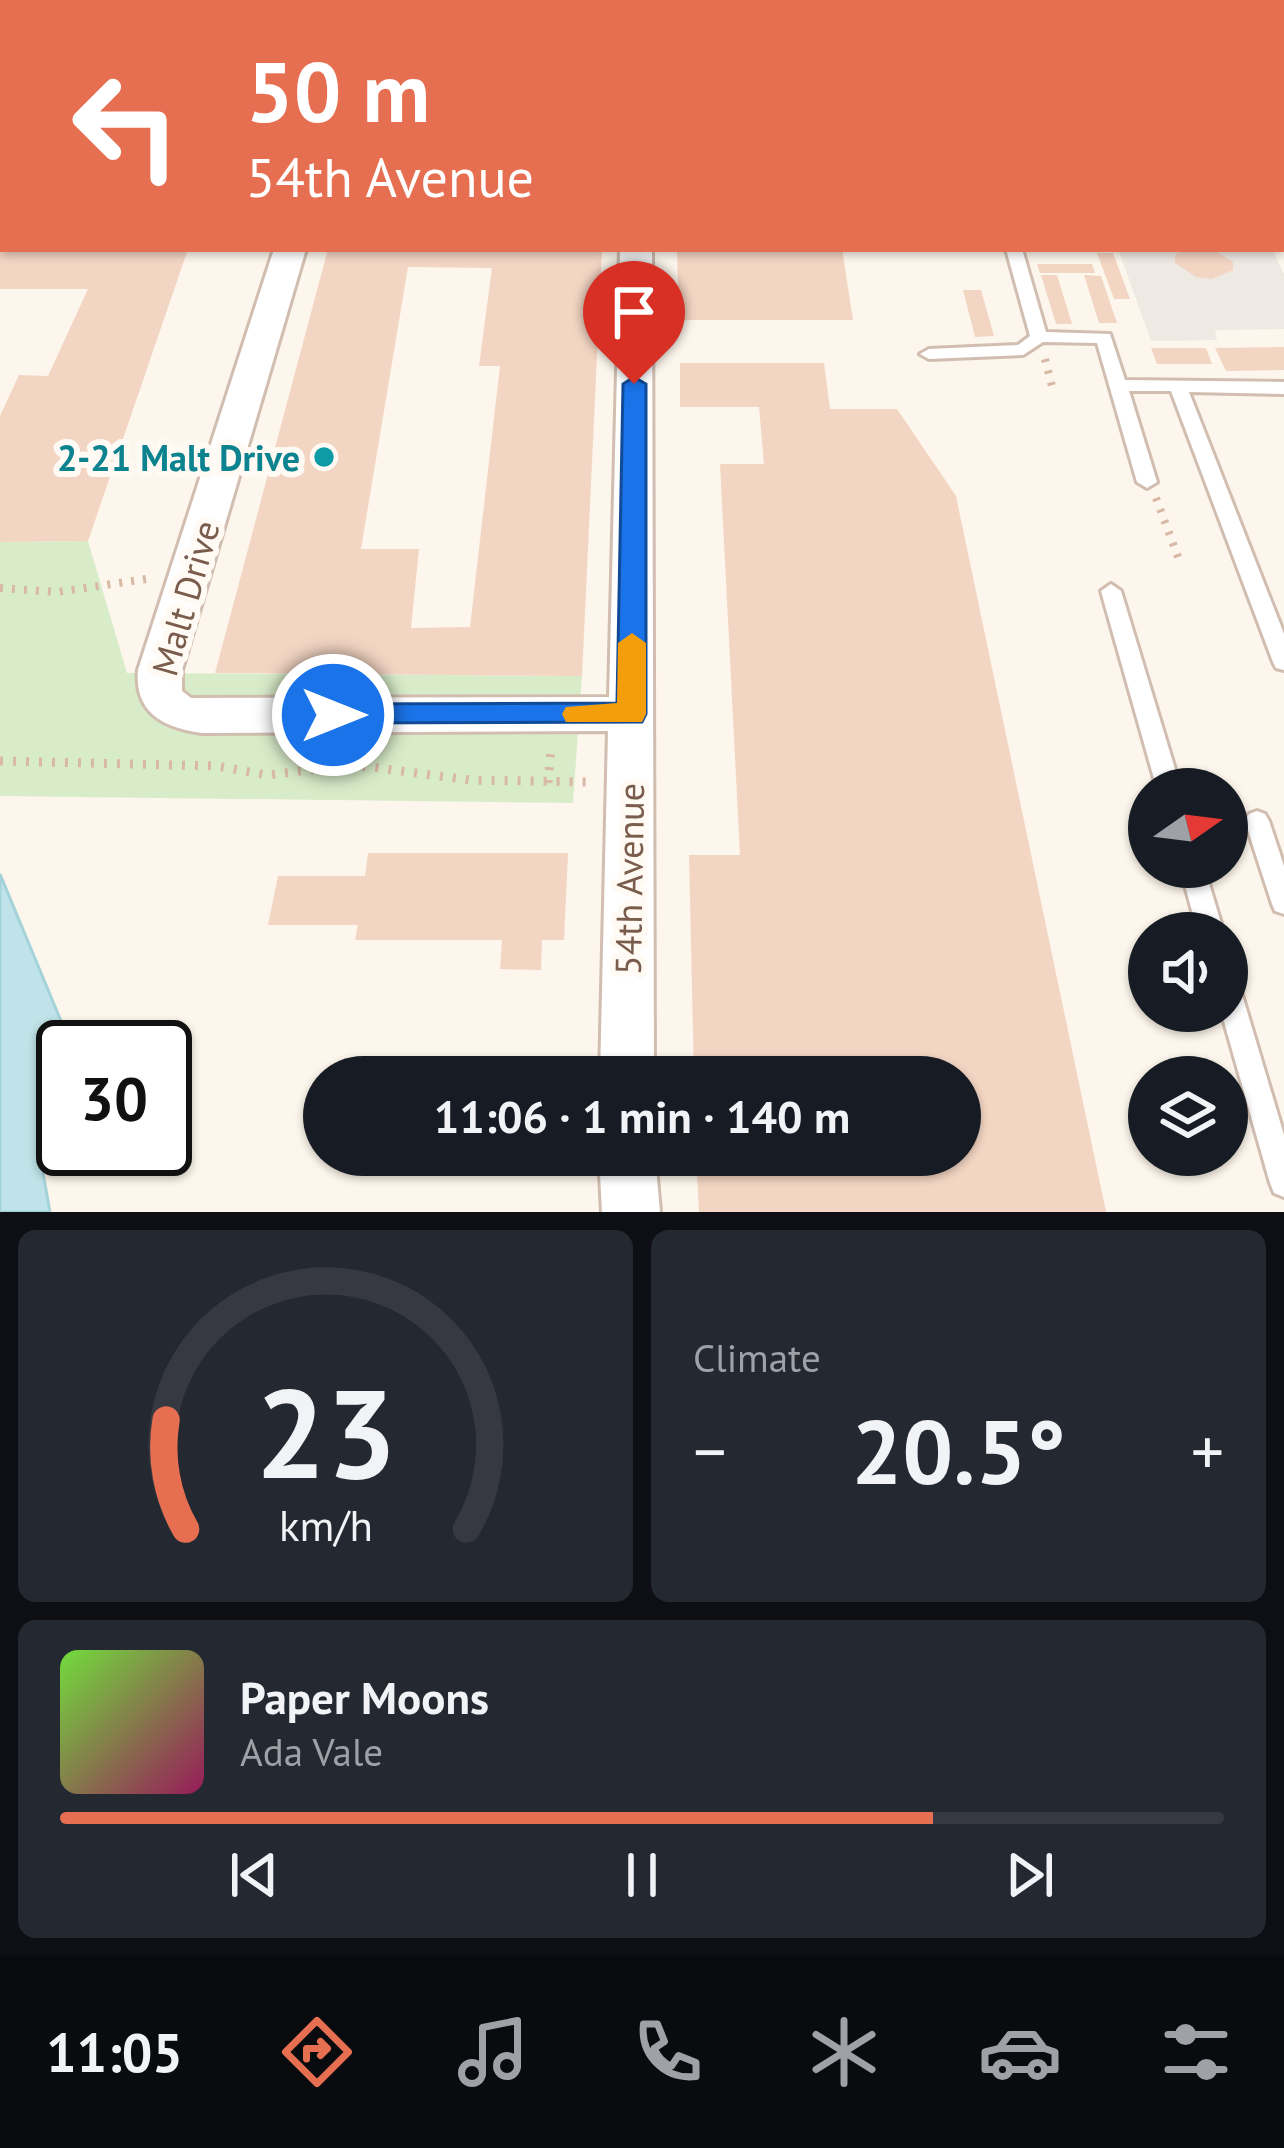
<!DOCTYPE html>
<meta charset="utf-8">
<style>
:root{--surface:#171b24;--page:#242831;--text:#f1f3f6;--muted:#9ea1a6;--line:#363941;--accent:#e76f51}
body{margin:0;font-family:"PT Sans",sans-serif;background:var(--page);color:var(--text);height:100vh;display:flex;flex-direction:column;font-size:45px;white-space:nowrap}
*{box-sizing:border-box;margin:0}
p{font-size:39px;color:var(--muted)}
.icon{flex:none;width:66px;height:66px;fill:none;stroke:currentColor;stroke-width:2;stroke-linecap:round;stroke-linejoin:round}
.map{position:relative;height:1212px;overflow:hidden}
.side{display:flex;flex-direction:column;gap:18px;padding:18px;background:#0d0f14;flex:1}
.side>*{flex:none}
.guide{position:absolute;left:0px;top:0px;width:1284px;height:252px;box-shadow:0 3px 9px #0004;background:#e76f51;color:#fff;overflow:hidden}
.needle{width:78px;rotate:76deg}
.tools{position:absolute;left:1128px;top:768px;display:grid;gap:24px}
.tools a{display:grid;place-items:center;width:120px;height:120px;border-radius:50%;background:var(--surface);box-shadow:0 3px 9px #0004;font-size:60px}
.speed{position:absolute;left:36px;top:1020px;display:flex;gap:24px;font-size:60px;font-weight:700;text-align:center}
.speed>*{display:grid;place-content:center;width:156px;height:156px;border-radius:50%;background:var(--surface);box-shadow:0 3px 9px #0004;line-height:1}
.speed .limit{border:6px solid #111;border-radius:18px;background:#fff;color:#111}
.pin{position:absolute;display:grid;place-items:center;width:102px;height:102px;color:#fff;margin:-123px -51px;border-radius:50% 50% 50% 0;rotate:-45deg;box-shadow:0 0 12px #0007}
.pin .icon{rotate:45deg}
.me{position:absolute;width:132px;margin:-66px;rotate:90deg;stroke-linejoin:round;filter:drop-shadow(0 0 9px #0008)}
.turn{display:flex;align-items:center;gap:42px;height:252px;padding:0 48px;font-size:54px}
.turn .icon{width:156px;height:156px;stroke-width:2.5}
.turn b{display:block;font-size:84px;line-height:102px}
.big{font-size:90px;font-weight:800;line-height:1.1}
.side .card{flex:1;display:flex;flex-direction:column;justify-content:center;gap:18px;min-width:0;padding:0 42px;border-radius:18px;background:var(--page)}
.side .dial{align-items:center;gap:0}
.dial svg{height:312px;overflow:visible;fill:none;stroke:var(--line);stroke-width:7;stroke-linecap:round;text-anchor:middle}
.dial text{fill:var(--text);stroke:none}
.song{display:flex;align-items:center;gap:36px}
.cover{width:144px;height:144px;border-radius:18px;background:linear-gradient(135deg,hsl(100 70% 55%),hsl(330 70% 35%))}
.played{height:12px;border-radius:6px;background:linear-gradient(90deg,var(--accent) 75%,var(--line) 75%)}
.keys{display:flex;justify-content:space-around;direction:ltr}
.heat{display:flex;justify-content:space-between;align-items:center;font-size:66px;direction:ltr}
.side .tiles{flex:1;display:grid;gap:18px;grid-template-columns:1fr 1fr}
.card:last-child{grid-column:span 2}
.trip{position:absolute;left:303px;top:1056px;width:678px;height:120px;border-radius:60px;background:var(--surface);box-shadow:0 3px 9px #0004;font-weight:800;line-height:120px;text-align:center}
.dock{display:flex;height:192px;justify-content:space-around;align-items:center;background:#090b0e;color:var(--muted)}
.dock .icon{width:84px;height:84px}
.dock .active{color:var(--accent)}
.dock b{font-size:54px;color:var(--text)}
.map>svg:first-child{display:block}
.industrial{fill:#efe9e4}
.green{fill:#d8ecc9}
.water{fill:#bfe3e8;stroke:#a5d3da;stroke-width:3}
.building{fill:#f3d5c3;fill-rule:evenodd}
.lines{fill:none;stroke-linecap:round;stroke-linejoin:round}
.motorway-tunnel{stroke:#dcd0c4;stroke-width:46;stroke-dasharray:46 24;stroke-linecap:butt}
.service-casing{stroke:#d1beb0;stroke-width:6}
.minor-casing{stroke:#d1beb0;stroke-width:6}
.path-far2{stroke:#d9b8a5;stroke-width:6;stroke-dasharray:1.5 6;stroke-linecap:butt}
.path-far1{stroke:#d9b8a5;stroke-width:8;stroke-dasharray:3 9;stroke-linecap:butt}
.path{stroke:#d9b8a5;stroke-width:9;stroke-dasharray:3 10;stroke-linecap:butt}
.service{fill:#fff;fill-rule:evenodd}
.minor{fill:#fff;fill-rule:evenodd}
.route{fill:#1a73e8;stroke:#114b97;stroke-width:3}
.slow{fill:#f59e0b}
.culture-dot{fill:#0f9aa8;stroke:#fffaf3;stroke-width:4.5}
.labels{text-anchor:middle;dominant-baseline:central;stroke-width:12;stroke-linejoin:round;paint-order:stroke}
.culture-label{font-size:36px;font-weight:bold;fill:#0d838f;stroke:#fffaf3;text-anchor:end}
.street-label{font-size:36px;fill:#7a5c4d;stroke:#fffaf3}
</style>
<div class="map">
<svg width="1284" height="1212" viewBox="0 0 1284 1212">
<rect width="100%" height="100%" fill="#fdf6ec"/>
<path class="industrial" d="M1118,249H1272L1284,274V329L1215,330L1217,340L1151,341Z"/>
<path class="green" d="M88,541L127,673L582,676L573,803L0,796V542Z"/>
<path class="water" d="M0,874L68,1038L69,1047H63V1128L43,1173L50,1212H0Z"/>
<path class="building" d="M0,249H188L88,541L0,542V416L19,375L48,376L88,289H0Z
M328,249H602L582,676L215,673ZM408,267L492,268L479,366H500L470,627L411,628L419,549H361Z
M677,249H842L853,320H679Z
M1182,249H1213L1233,262V270L1212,279L1196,277L1175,263V255Z
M1097,253H1113L1130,299H1114Z
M1037,264H1092L1095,273H1040Z
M1041,275H1057L1072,324H1056Z
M1084,275L1101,276L1117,323H1099Z
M963,290H981L994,336L975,337Z
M1284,347V370L1226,371L1215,348Z
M1151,348H1206L1212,364H1157Z
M680,363H824L830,409H897L956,496L1106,1212H699L696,1155H960V1077H694L689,855H740L720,464H764L759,407H680Z
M368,853H568L564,940H542L541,970L500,969L502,940H355L358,925H268L278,876H365Z"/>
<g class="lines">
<path class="motorway-tunnel" d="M1281,44L1284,54
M1281,226L1284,232"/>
<g class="service-casing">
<path id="service" d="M1006,249H1022L1046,332L1110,334L1125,380L1284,382V394L1189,392L1284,634V670L1276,668L1273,662L1171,391H1129L1157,482L1147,488L1137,482L1097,343L1043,342L1023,355L929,359L920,354L929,349L1018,345L1030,336Z
M1111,584L1121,591L1181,789H1157L1101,591Z
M1257,811L1265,814L1269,821L1284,866V914L1275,911L1272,904L1245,821L1249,814Z
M1180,867H1204L1224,933H1198Z
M1227,977L1236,980L1240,988L1284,1135V1197L1274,1193L1270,1183L1221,1011H1227Z"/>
</g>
<g class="minor-casing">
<path id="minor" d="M623,0H649V3H623Z
M887,0H928L930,3H889Z
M1284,21V37L1281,38V22Z
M0,49H3L0,67Z
M1281,137L1284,138V161L1281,160Z
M0,199H3V217H0Z
M1281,203H1284V223H1281Z
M274,249H306L182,670V691L191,698L609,697L620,249H652L654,1077H600L608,731L202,733C164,728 134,713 138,670Z
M599,1155H655L660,1212H602Z"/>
</g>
<path class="path-far2" d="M966,0L983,3
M1048,0L1091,3
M1100,0L1117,3
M1147,0L1154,3"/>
<path class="path-far1" d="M1045,359L1052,386
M1156,498L1181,565
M0,588L57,592L153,578"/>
<path class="path" d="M0,761L217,766L267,775L355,765L470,780L589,782
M548,783L551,746"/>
<use href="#service" class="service"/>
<use href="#minor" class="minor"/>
</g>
<path class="route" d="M634,377L646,384V714L642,722L322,723L318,715L322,707L333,704L617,703L623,384Z"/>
<path class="slow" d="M632,633L646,643V714L642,722H566L562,714L566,707L617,703L618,643Z"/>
<circle class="culture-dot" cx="324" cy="457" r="12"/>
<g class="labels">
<g class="culture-label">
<text x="300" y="457">2-21 Malt Drive</text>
</g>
<g class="street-label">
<text transform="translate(185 598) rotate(-74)">Malt Drive</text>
<text transform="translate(629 879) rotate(-89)">54th Avenue</text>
</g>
</g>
</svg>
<div class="tools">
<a><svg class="needle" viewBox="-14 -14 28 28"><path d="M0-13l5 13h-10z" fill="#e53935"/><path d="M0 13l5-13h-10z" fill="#9ea1a6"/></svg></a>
<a><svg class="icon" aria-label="sound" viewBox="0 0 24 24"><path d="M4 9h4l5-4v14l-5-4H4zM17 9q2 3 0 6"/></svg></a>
<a><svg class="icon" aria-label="layers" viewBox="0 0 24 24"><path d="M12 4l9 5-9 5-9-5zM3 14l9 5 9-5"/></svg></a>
</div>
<div class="speed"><div class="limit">30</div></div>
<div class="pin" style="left:634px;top:384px;background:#d93025"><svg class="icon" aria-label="arrive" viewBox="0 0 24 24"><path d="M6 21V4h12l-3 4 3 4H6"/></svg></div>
<svg class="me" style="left:333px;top:715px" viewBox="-20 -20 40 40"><circle r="17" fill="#1a73e8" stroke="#fff" stroke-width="3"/><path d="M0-11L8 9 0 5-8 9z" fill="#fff"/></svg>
<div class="trip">11:06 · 1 min · 140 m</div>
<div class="guide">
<div class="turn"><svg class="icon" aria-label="left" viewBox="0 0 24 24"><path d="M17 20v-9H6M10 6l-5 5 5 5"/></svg><div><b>50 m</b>54th Avenue</div></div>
</div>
</div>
<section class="side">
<div class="tiles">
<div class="card dial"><svg viewBox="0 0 100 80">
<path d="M14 69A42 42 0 1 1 86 69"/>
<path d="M14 69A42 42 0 0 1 9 41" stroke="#e76f51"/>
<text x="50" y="56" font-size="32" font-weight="700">23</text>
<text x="50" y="72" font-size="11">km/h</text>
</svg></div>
<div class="card"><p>Climate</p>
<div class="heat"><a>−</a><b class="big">20.5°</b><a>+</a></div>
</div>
<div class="card">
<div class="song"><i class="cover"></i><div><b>Paper Moons</b><p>Ada Vale</p></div></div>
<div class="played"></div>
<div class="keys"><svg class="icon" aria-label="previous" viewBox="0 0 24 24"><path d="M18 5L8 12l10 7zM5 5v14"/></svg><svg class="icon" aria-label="pause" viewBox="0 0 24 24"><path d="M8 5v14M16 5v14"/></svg><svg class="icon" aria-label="next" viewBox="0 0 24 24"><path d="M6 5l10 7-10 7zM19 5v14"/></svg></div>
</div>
</div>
</section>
<nav class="dock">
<b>11:05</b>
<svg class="icon active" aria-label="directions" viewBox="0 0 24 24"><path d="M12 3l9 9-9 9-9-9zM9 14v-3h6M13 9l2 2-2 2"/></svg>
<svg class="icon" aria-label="music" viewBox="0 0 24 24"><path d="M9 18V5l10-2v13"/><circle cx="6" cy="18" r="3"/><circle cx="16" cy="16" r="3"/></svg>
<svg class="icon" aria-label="phone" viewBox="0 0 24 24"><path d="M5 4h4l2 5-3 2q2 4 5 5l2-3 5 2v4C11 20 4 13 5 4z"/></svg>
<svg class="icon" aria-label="climate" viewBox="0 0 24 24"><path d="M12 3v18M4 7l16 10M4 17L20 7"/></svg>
<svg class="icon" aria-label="car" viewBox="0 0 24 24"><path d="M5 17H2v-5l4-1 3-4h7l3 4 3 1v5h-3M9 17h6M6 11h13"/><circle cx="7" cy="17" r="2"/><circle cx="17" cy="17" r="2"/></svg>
<svg class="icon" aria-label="filters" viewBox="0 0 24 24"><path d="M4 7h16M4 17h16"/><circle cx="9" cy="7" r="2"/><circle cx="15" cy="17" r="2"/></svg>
</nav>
